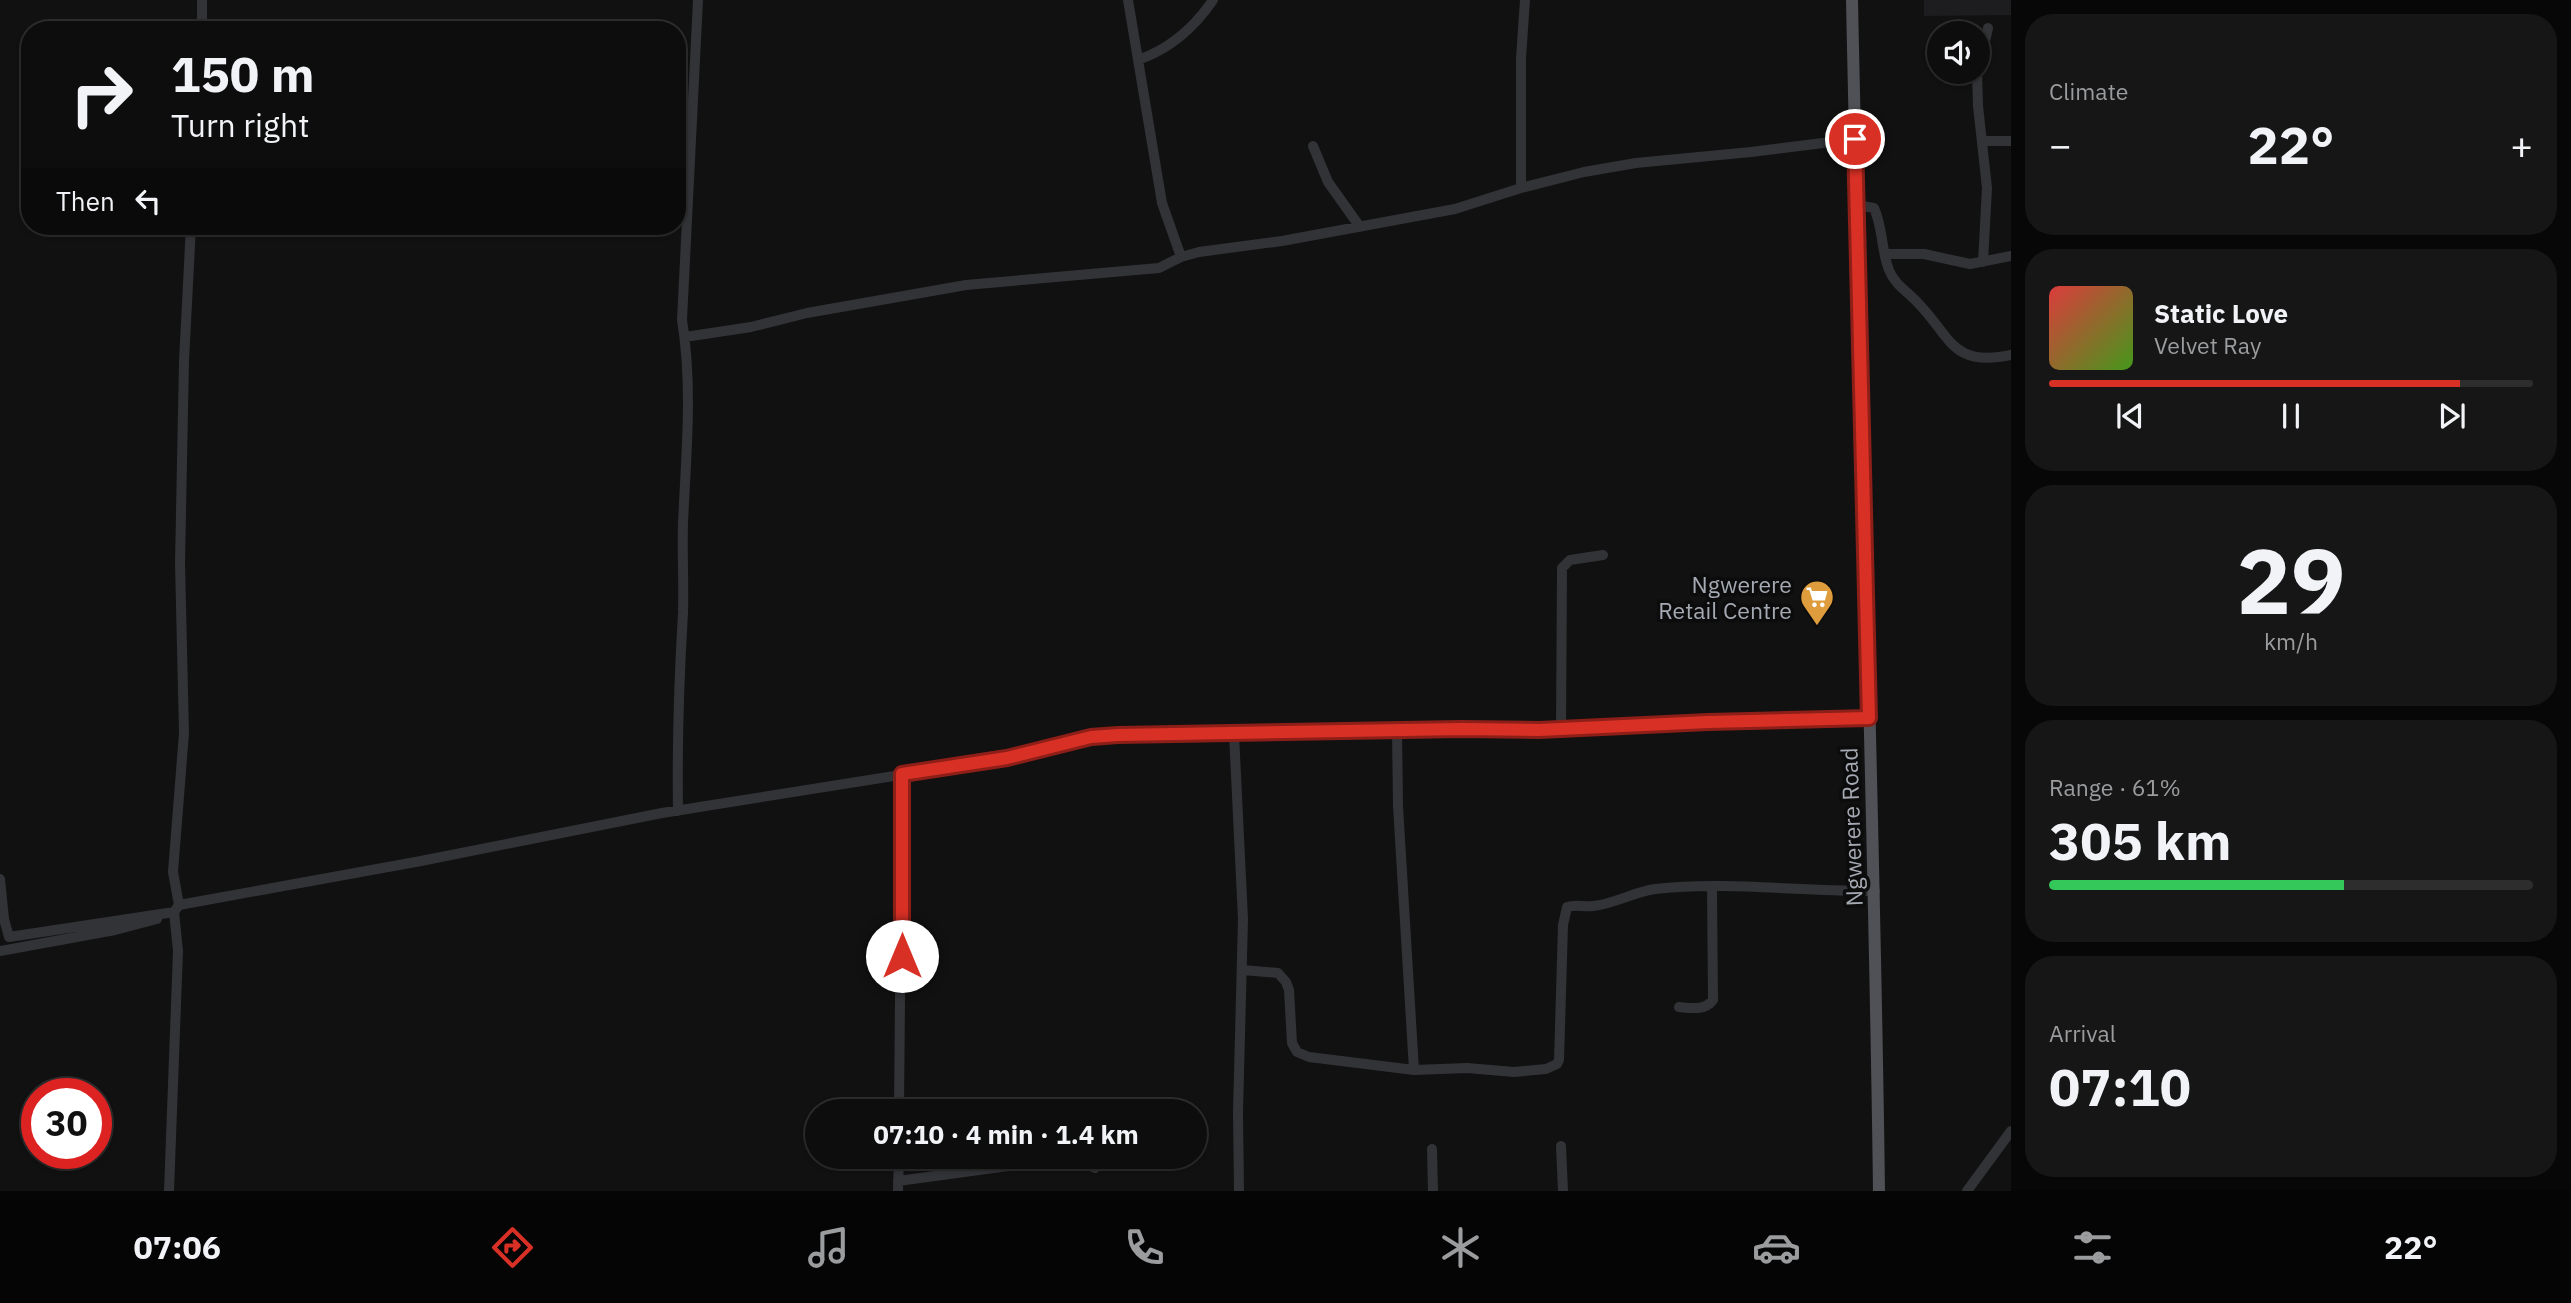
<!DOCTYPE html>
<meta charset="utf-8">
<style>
:root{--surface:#0d0d0e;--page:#161617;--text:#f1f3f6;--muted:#9a9c9e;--line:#2d2d2e;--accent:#d93025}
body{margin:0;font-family:"IBM Plex Sans",sans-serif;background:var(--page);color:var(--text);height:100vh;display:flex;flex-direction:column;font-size:26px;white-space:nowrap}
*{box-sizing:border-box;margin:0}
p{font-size:23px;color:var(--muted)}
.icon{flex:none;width:38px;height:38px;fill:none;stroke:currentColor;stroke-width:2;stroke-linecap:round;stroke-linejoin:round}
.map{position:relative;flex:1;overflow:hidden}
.drawer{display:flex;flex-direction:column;gap:14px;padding:14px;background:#070708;width:560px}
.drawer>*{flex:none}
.hud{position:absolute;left:21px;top:21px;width:665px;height:214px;border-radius:28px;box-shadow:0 2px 5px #0004,0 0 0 2px var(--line);background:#0d0d0e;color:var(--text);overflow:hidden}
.buttons{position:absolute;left:1927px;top:21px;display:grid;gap:14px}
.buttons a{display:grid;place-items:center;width:63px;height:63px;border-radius:50%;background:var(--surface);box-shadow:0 2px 5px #0004,0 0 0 2px var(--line);font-size:35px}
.speed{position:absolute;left:21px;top:1078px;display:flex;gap:14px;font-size:35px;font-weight:700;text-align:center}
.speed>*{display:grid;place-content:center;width:91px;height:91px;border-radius:50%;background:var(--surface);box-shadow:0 2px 5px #0004,0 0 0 2px var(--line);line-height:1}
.speed .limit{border:10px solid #d22;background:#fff;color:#111}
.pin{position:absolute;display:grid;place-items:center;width:60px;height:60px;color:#fff;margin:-30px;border:4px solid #fff;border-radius:50%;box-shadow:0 2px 7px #0007}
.me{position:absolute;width:77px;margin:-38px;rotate:0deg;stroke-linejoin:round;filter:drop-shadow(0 0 5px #0008)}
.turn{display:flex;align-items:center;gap:24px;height:147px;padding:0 35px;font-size:32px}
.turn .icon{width:91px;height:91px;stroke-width:2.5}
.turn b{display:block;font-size:49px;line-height:60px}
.then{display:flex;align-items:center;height:66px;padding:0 35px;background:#0003;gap:14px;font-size:26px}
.big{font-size:52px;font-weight:800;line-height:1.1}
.drawer .tile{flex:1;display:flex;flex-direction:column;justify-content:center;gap:10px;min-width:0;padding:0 24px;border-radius:28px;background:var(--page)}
.drawer .dial{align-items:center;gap:0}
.dial b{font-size:91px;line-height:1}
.song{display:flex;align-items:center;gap:21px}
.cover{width:84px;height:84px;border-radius:10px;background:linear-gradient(135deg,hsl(0 70% 55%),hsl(100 70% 35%))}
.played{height:7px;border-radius:4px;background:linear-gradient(90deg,var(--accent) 85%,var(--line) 85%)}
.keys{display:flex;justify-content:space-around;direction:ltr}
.heat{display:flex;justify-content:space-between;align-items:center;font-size:38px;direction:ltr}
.charge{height:10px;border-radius:5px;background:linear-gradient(90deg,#34c759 61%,var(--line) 0)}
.trip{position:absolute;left:805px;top:1099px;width:402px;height:70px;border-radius:35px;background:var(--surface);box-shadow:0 2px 5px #0004,0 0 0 2px var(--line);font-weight:800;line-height:70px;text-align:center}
.tab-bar{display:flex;height:112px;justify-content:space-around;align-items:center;background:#050506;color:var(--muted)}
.tab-bar .icon{width:49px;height:49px}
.tab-bar .current{color:var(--accent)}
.tab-bar b{font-size:32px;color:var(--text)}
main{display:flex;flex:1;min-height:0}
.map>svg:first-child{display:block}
.built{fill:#1d1d1f}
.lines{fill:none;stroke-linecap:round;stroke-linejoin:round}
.minor{stroke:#323337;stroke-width:10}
.major{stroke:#4f5156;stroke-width:12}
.route-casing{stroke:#8d1f18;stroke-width:18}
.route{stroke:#d93025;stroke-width:12}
.labels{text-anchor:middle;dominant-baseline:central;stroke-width:7;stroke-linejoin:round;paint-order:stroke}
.poi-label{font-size:23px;fill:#a4a9b2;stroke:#0c0c0d;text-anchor:end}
.street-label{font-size:23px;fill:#a4a9b2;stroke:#0c0c0d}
</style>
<main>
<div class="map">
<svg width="2011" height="1191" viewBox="0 0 2011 1191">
<rect width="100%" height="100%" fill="#111112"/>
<path class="built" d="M1924,0H2011V15L1924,16Z"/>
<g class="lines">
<path class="minor" d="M202,0V30
M1128,0L1162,203L1181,257
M1138,60C1170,49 1194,28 1213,0
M1978,71L1988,28
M1977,72L1978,106L1987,188L1983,262
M1983,141H2011
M1313,146L1328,182L1360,227
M1521,188V58L1525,0
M1857,205L1874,208C1883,227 1881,250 1889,270C1895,285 1907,291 1917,302C1951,336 1951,368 2011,355
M1885,254H1924L1970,264L2011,256
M685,337L751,327L807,313L966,285L1159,268L1181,257L1199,252L1282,241L1455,209L1521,188L1584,172L1636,163L1751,152L1855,139
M1561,729L1562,568L1570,560L1603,555
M1397,730L1398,806L1414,1070
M1234,734L1243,919L1238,1112L1239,1191
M678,811C677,745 679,679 683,613C684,583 682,553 683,523C686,455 693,387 682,320L698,0
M0,879L4,919L9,937L174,912
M179,905L421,861L662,813L1007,758L1092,737L1145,734L1539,730L1708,722L1869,718
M0,951L115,930L157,919
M1242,970L1278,973L1286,982L1289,990L1292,1043L1297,1052L1309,1057L1414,1070L1467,1068L1514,1072L1546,1069L1557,1064L1559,1060L1563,925L1567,907C1576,904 1584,907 1593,906C1615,904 1633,892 1655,889C1727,881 1802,892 1875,891
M1679,1007C1691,1008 1705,1011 1713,1000L1712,889L1709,887
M899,1111L902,774
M1561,1146L1563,1191
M1432,1149L1433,1191
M898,1181L1053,1160H1076L1095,1168
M169,1191L178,951L174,912L179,905L173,872L184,733L180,563L184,361L191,226
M898,1191L899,1157
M1967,1191L2011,1131"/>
<path class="major" d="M1852,0C1860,397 1874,794 1879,1191"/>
</g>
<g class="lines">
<g class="route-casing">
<path id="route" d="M902,956V774L1007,758L1091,737L1118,735L1461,729L1539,730L1708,722L1869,718L1855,139"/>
</g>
<use href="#route" class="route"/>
</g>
<defs>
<g id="supermarket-pin" transform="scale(1.75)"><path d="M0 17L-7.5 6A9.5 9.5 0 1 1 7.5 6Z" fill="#df9c3c" stroke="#0c0c0d"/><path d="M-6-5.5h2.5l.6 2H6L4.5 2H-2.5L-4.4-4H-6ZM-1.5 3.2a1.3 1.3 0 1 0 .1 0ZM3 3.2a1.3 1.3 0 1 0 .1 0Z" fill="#fff"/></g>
</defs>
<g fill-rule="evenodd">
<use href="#supermarket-pin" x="1817" y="597"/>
</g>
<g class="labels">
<g class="poi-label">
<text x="1792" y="584">Ngwerere<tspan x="1792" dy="26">Retail Centre</tspan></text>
</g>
<g class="street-label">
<text transform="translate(1851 827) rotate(-92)">Ngwerere Road</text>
</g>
</g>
</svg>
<div class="buttons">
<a><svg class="icon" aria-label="sound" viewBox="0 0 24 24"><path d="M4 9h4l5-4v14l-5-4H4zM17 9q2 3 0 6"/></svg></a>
</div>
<div class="speed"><div class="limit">30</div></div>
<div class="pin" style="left:1855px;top:139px;background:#d93025"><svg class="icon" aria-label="arrive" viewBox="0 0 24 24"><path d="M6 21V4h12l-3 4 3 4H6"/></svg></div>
<svg class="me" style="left:902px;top:956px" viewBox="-20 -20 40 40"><circle r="19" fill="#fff"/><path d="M0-13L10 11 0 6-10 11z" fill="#d93025"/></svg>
<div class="trip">07:10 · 4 min · 1.4 km</div>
<div class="hud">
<div class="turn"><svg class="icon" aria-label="right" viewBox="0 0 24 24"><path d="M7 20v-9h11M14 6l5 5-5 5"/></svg><div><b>150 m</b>Turn right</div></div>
<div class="then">Then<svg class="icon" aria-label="left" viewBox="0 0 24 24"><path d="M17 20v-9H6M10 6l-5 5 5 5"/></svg></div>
</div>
</div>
<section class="drawer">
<div class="tile"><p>Climate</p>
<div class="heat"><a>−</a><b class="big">22°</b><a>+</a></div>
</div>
<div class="tile">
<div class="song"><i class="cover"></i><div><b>Static Love</b><p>Velvet Ray</p></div></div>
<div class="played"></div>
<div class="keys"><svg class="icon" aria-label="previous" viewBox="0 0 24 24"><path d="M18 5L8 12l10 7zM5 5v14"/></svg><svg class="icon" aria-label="pause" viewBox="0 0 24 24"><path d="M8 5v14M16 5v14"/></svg><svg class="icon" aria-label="next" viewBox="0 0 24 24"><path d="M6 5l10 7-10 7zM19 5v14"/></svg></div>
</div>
<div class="tile dial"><b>29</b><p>km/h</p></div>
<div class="tile"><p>Range · 61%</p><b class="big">305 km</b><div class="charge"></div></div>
<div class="tile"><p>Arrival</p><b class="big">07:10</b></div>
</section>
</main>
<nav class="tab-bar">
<b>07:06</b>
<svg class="icon current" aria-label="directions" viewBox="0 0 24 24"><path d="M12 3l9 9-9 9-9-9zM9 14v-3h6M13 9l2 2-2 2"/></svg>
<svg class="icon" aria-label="music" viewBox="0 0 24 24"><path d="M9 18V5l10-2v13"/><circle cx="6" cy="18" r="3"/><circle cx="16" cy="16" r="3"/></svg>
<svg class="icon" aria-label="phone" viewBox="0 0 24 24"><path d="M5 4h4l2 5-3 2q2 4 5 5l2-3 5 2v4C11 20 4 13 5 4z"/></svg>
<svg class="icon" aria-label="climate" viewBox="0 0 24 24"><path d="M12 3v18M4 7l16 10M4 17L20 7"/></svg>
<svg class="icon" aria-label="car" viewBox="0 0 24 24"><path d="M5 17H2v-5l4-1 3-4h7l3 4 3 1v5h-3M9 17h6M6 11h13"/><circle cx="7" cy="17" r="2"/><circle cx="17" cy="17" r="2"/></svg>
<svg class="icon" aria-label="filters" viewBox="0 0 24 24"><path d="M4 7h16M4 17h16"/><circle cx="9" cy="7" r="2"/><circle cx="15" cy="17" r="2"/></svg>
<b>22°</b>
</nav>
